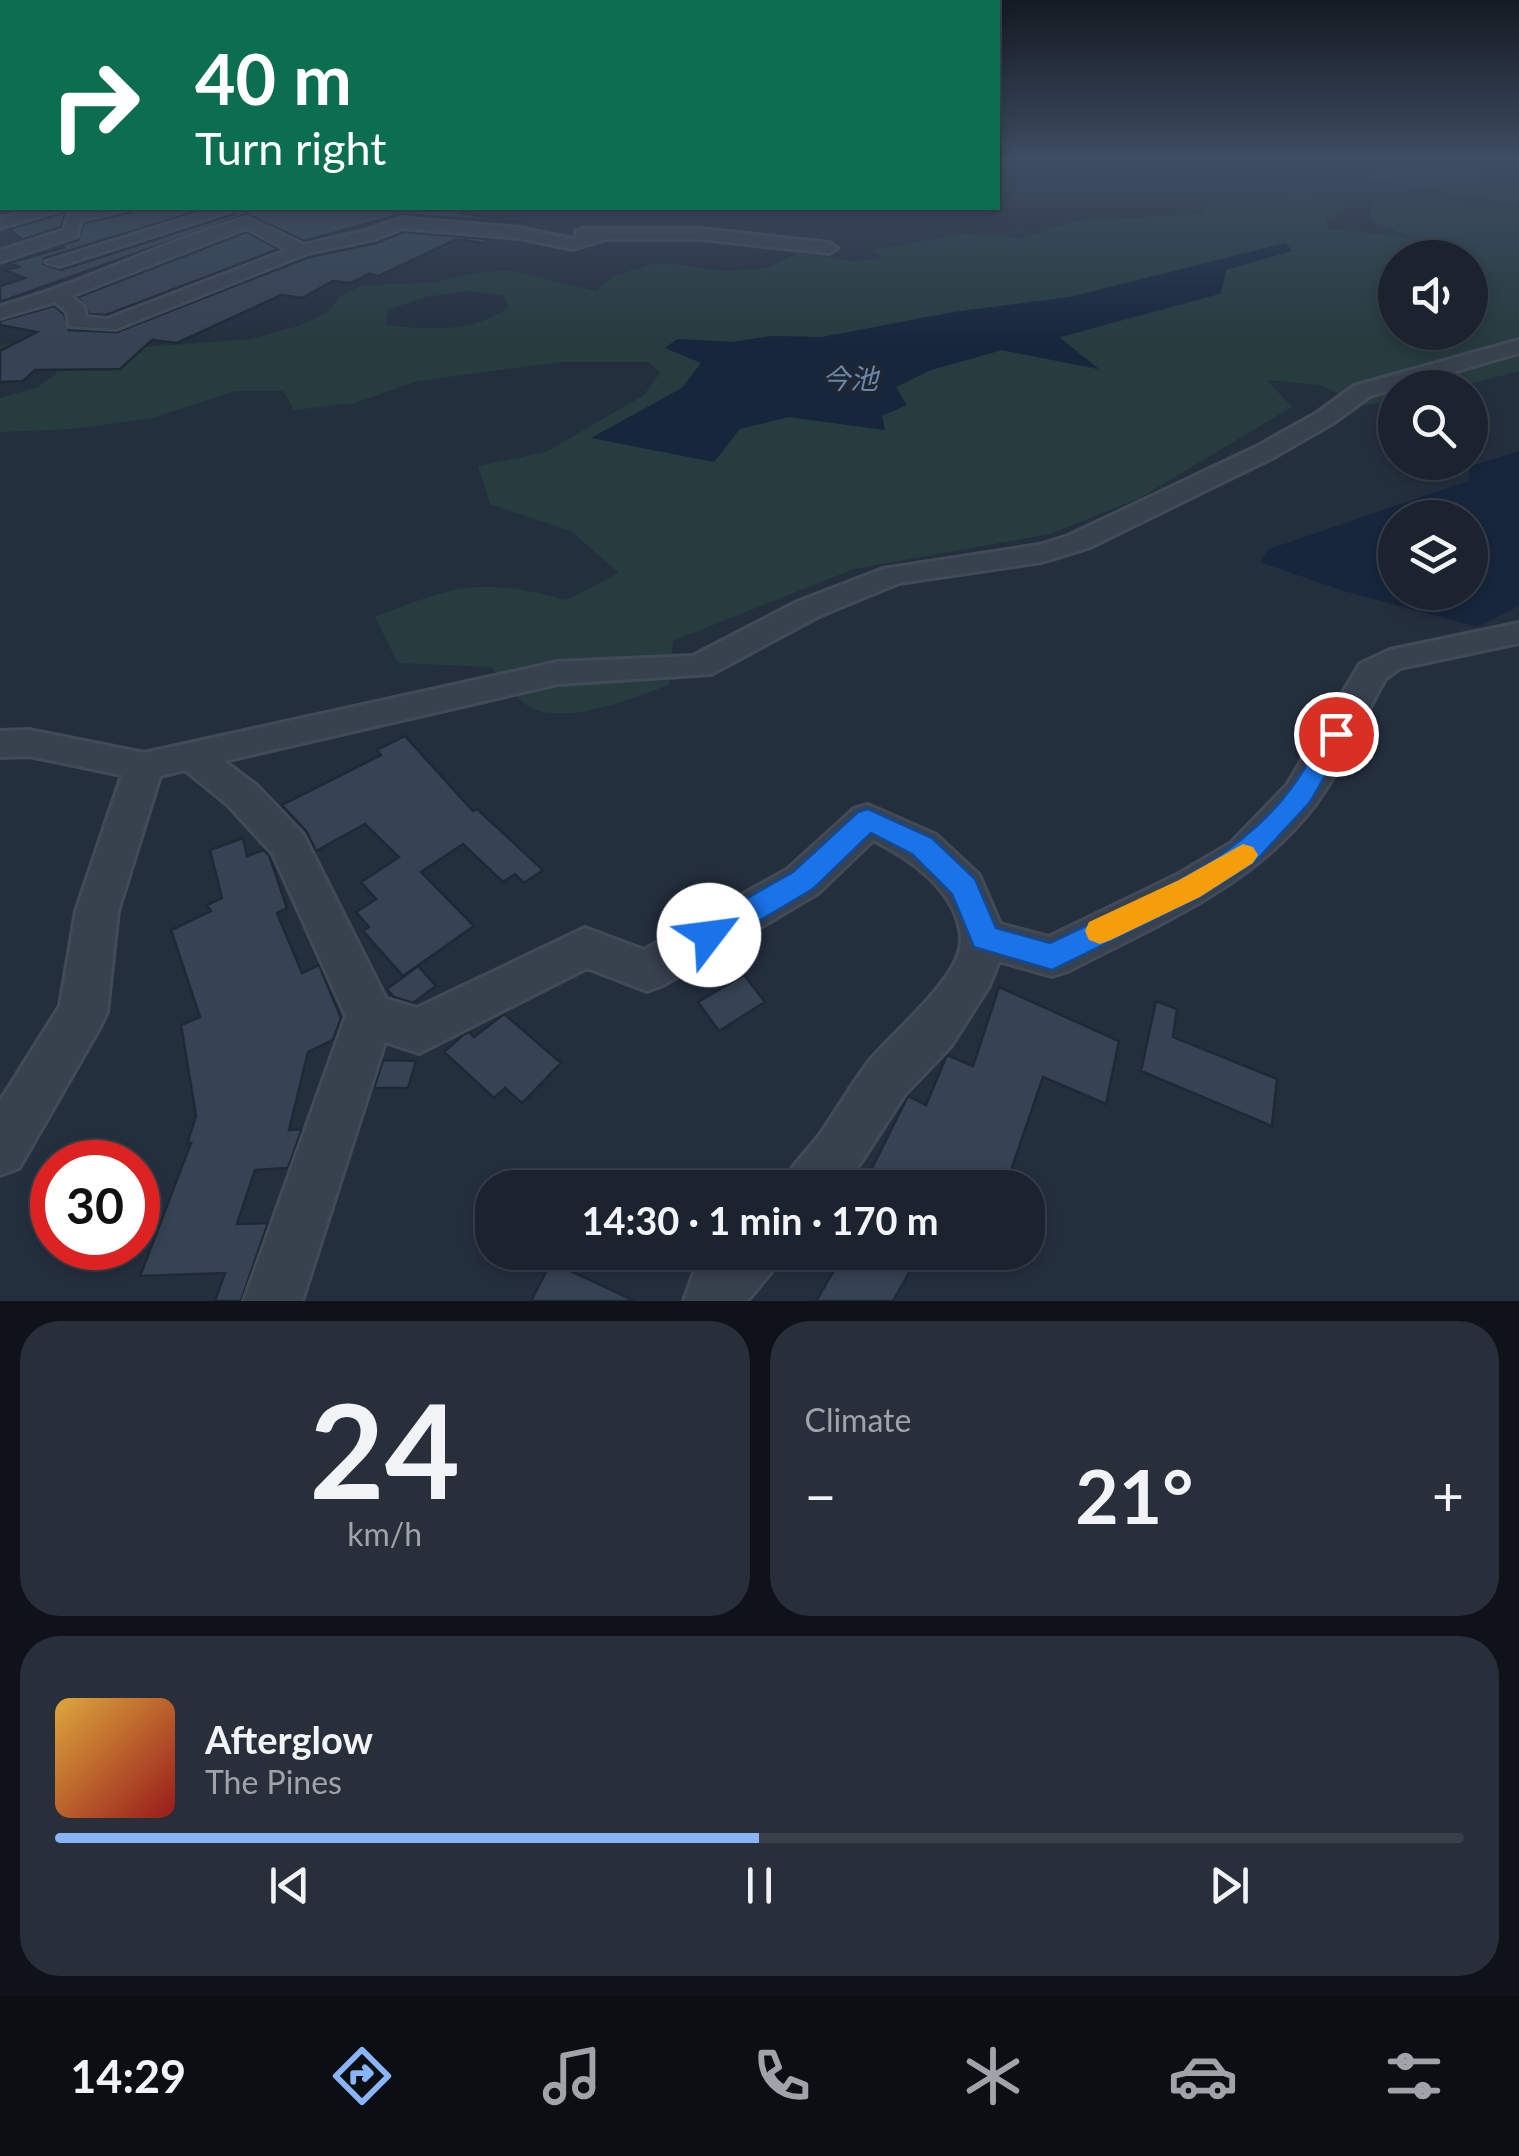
<!DOCTYPE html>
<meta charset="utf-8">
<style>
:root{--surface:#1b232e;--page:#282f3a;--text:#f1f3f6;--muted:#a0a4aa;--line:#39404a;--accent:#8ab4f8}
body{margin:0;font-family:Lato,"Noto Sans JP",sans-serif;background:var(--page);color:var(--text);height:100vh;display:flex;flex-direction:column;font-size:38px;white-space:nowrap}
*{box-sizing:border-box;margin:0}
p{font-size:32px;color:var(--muted)}
.icon{flex:none;width:55px;height:55px;fill:none;stroke:currentColor;stroke-width:2;stroke-linecap:round;stroke-linejoin:round}
.map{position:relative;height:1301px;overflow:hidden}
.sheet{display:flex;flex-direction:column;gap:20px;padding:20px;background:#0f1319;flex:1}
.sheet>*{flex:none}
.guide{position:absolute;left:0px;top:0px;width:1000px;height:210px;box-shadow:0 5px 15px #0003,0 0 0 2px var(--line);background:#0b6e4f;color:#fff;overflow:hidden}
.fabs{position:absolute;left:1378px;top:240px;display:grid;gap:20px}
.fabs a{display:grid;place-items:center;width:110px;height:110px;border-radius:50%;background:var(--surface);box-shadow:0 5px 15px #0003,0 0 0 2px var(--line);font-size:50px}
.speed{position:absolute;left:30px;top:1140px;display:flex;gap:20px;font-size:50px;font-weight:700;text-align:center}
.speed>*{display:grid;place-content:center;width:130px;height:130px;border-radius:50%;background:var(--surface);box-shadow:0 5px 15px #0003,0 0 0 2px var(--line);line-height:1}
.speed .limit{border:15px solid #d22;background:#fff;color:#111}
.pin{position:absolute;display:grid;place-items:center;width:85px;height:85px;color:#fff;margin:-42px;border:5px solid #fff;border-radius:50%;box-shadow:0 2px 10px #0007}
.me{position:absolute;width:110px;margin:-55px;rotate:60deg;stroke-linejoin:round;filter:drop-shadow(0 0 8px #0008)}
.turn{display:flex;align-items:center;gap:35px;height:210px;padding:0 30px;font-size:45px}
.turn .icon{width:130px;height:130px;stroke-width:2.5}
.turn b{display:block;font-size:70px;line-height:85px}
.big{font-size:75px;font-weight:700;line-height:1.1}
.sheet .widget{flex:1;display:flex;flex-direction:column;justify-content:center;gap:15px;min-width:0;padding:0 35px;border-radius:40px;background:var(--page)}
.sheet .dial{align-items:center;gap:0}
.dial b{font-size:130px;line-height:1}
.song{display:flex;align-items:center;gap:30px}
.cover{width:120px;height:120px;border-radius:15px;background:linear-gradient(135deg,hsl(40 70% 55%),hsl(0 70% 35%))}
.played{height:10px;border-radius:5px;background:linear-gradient(90deg,var(--accent) 50%,var(--line) 50%)}
.keys{display:flex;justify-content:space-around;direction:ltr}
.heat{display:flex;justify-content:space-between;align-items:center;font-size:55px;direction:ltr}
.sheet .tiles{flex:1;display:grid;gap:20px;grid-template-columns:1fr 1fr}
.widget:last-child{grid-column:span 2}
.trip{position:absolute;left:475px;top:1170px;width:570px;height:100px;border-radius:40px;background:var(--surface);box-shadow:0 5px 15px #0003,0 0 0 2px var(--line);font-weight:700;line-height:100px;text-align:center}
.tab-bar{display:flex;height:160px;justify-content:space-around;align-items:center;background:#0b0e12;color:var(--muted)}
.tab-bar .icon{width:70px;height:70px}
.tab-bar .active{color:var(--accent)}
.tab-bar b{font-size:45px;color:var(--text)}
.map>svg:first-child{display:block}
.green{fill:#263c3f;fill-rule:evenodd}
.water{fill:#17263c;fill-rule:evenodd}
.lines{fill:none;stroke-linecap:round;stroke-linejoin:round}
.river{fill:#17263c;fill-rule:evenodd}
.building{fill:#364354;stroke:#1f2835;stroke-width:2.5}
.street-casing{stroke:#414a57;stroke-width:6}
.street{fill:#38414e;fill-rule:evenodd}
.route{fill:#1a73e8;stroke:#114b97;stroke-width:2.5}
.slow{fill:#f59e0b}
.labels{text-anchor:middle;dominant-baseline:central;stroke-width:10;stroke-linejoin:round;paint-order:stroke}
.far-water-label{font-size:28px;font-style:italic;fill:#6d86a8;stroke:#1d2633}
</style>
<div class="map">
<svg width="1519" height="1301" viewBox="0 0 1519 1301">
<rect width="100%" height="100%" fill="#242f3e"/>
<path class="green" d="M1419,160L1483,168L1474,183L1519,190V205L1362,177Z
M1289,192L1330,195L1348,206L1326,220L1329,229L1414,238L1370,220L1371,200L1436,198L1519,210V371L1459,387L1395,388V401L1365,405L1319,385L1267,380L1292,407L1140,498L1050,534L854,569L673,641L669,685C632,698 557,730 524,703C512,693 502,679 491,667L398,663L375,617C457,585 479,577 566,600L619,573L571,531L490,504L478,466L546,452L644,395L660,373L649,362H561L418,381L355,403L294,410L283,391H235L152,418L73,429L0,432V398L38,387L56,374L57,361L0,355V345L18,343L104,360L145,347L250,339L298,326L327,313L339,297L361,286L437,282L480,272L509,270L596,291L614,276L652,264H675L721,271L767,268L799,253L853,261L883,259L872,250L964,234L1022,238L1075,221L1203,214L1208,201L1219,196L1261,201ZM1285,243L1291,251L1226,270L1221,294L1058,338L1096,369L1002,350L931,370L896,387L882,416L884,430L789,417L740,429L593,438L682,388L701,363L677,339L732,342L772,336L822,338L954,312L1070,297ZM1395,258H1470V332H1395ZM468,291L503,295L509,306C478,333 425,330 386,325L388,310L426,297Z"/>
<path class="water" d="M1286,243L1292,251L1226,270L1221,293L1059,337L1099,369L1002,350L931,370L896,387L907,405L882,416L885,430L789,417L740,429L714,462L591,438L682,388L701,363L665,348L677,339L732,342L772,336L822,337L954,312L1070,297Z
M1519,451V606L1477,627L1344,591L1260,562L1269,549L1468,481L1471,466ZM1395,518H1470V592H1395Z"/>
<g class="lines">
<path class="river" d="M8,208H51L48,213L0,225V209Z"/>
</g>
<path class="building" d="M135,208H208L45,258L43,264L61,270L234,214L235,208H471L460,213L525,223L401,214L304,241L246,214L0,302V286L25,278L5,270L19,267L9,263L65,247L58,246L78,240L84,223L132,212Z
M66,212L61,227L22,240L9,229Z
M246,232L279,249L106,315L89,314L78,297Z
M404,232L491,239L483,243L457,239L379,276L369,274L351,283L333,281L302,298L281,295L177,343L152,340L120,369L35,370L23,381L0,382V351L37,332L0,325V321L54,306L64,314L69,330L117,332L309,257L376,243Z
M405,736L473,811L477,809L543,870L524,883L515,874L503,882L463,844L421,872L474,926L403,976L363,931L369,927L356,912L376,899L361,882L399,857L365,824L316,851L306,831L282,805L381,755L377,750Z
M243,838L247,856L264,850L269,855L287,908L277,913L302,973L319,965L341,1018L333,1040L308,1052L289,1130L302,1129L288,1168L255,1170L237,1224L268,1223L241,1301H215L225,1273L140,1276L191,1143L187,1144L196,1116L181,1025L200,1017L171,930L211,911L207,905L222,898L210,850Z
M418,966L436,986L413,1003L394,997L387,989Z
M744,975L765,1002L719,1031L698,1002Z
M999,987L1119,1041L1106,1104L1043,1077L1005,1188L976,1176L972,1188H862L908,1096L926,1105L947,1055L973,1066Z
M1156,1001L1177,1009L1173,1037L1277,1079L1272,1126L1141,1071Z
M504,1014L561,1063L522,1103L505,1088L494,1098L444,1052L463,1035L469,1032L474,1037Z
M383,1060L416,1061L408,1088H374Z
M845,1252H921L893,1301H816Z
M551,1262L635,1301H531Z"/>
<g class="lines">
<g class="street-casing">
<path id="street" d="M44,208H67L0,228V218Z
M102,208H131L81,220L77,236L0,262V251L64,230L69,214Z
M219,208L233,210L60,266L46,262Z
M247,218L304,245L366,231L401,218L519,228L572,239L577,238L576,231L582,229H701L829,243L837,248L829,253L701,239H606L573,249L519,238L403,228L375,239L308,253L116,329L69,326L67,312L55,302L0,318V306C84,284 162,241 247,218ZM246,228L288,250L107,319L86,317L84,307L71,296Z
M1519,340V353L1370,396L1333,423L1274,457L1088,548L1042,562L899,583L819,616L711,674L558,684L224,761L256,785L303,834L386,999L417,1008L585,928L644,950L788,869L854,809L868,805L936,835L979,875L1000,924L1049,937L1175,876L1231,843L1287,785L1360,664L1390,650L1519,623V643L1400,668L1385,679C1362,720 1342,768 1314,806C1252,887 1156,925 1068,971L1052,976L999,961L989,986L951,1046L905,1094L844,1188H781C791,1165 807,1152 821,1133C837,1110 851,1085 868,1063C890,1034 965,976 961,937C957,890 910,858 873,840L818,893L663,985L647,991L587,968L419,1053L385,1042L302,1301H244L346,1016L273,854L228,805L185,770L160,776L118,911L107,1012L100,1027L19,1168L0,1175V1101L60,1006L76,911L122,775L29,756L0,757V731L29,730L144,753L558,662L693,656L797,602L883,569L1039,545L1068,536L1256,447L1317,413L1354,386Z
M713,1252H779L771,1272L747,1301H684L694,1273Z"/>
</g>
<use href="#street" class="street"/>
</g>
<linearGradient id="sky" x2="0" y2="1"><stop stop-color="#141a22"/><stop offset="0.47" stop-color="#3f4d63"/><stop offset="1" stop-color="#3f4d63" stop-opacity="0"/></linearGradient>
<rect width="1519" height="342" fill="url(#sky)"/>
<path class="route" d="M1336,725L1349,734L1310,802L1255,862L1200,897L1052,970L974,947L952,894L912,854L871,833L813,889L720,944L709,948L698,944L694,935L698,926L793,872L858,812L868,809L932,838L975,879L996,928L1050,943C1135,901 1235,866 1292,787C1306,769 1316,747 1328,728Z"/>
<path class="slow" d="M1243,844L1253,847L1258,855L1253,863L1200,897L1111,940L1100,944L1089,940L1085,931L1089,922L1179,880Z"/>
<g class="labels">
<g class="far-water-label">
<text x="850" y="378">今池</text>
</g>
</g>
</svg>
<div class="fabs">
<a><svg class="icon" aria-label="sound" viewBox="0 0 24 24"><path d="M4 9h4l5-4v14l-5-4H4zM17 9q2 3 0 6"/></svg></a>
<a><svg class="icon" aria-label="search" viewBox="0 0 24 24"><circle cx="10" cy="10" r="6"/><path d="M15 15l6 6"/></svg></a>
<a><svg class="icon" aria-label="layers" viewBox="0 0 24 24"><path d="M12 4l9 5-9 5-9-5zM3 14l9 5 9-5"/></svg></a>
</div>
<div class="speed"><div class="limit">30</div></div>
<div class="pin" style="left:1336px;top:734px;background:#d93025"><svg class="icon" aria-label="arrive" viewBox="0 0 24 24"><path d="M6 21V4h12l-3 4 3 4H6"/></svg></div>
<svg class="me" style="left:709px;top:935px" viewBox="-20 -20 40 40"><circle r="19" fill="#fff"/><path d="M0-13L10 11 0 6-10 11z" fill="#1a73e8"/></svg>
<div class="trip">14:30 · 1 min · 170 m</div>
<div class="guide">
<div class="turn"><svg class="icon" aria-label="right" viewBox="0 0 24 24"><path d="M7 20v-9h11M14 6l5 5-5 5"/></svg><div><b>40 m</b>Turn right</div></div>
</div>
</div>
<section class="sheet">
<div class="tiles">
<div class="widget dial"><b>24</b><p>km/h</p></div>
<div class="widget"><p>Climate</p>
<div class="heat"><a>−</a><b class="big">21°</b><a>+</a></div>
</div>
<div class="widget">
<div class="song"><i class="cover"></i><div><b>Afterglow</b><p>The Pines</p></div></div>
<div class="played"></div>
<div class="keys"><svg class="icon" aria-label="previous" viewBox="0 0 24 24"><path d="M18 5L8 12l10 7zM5 5v14"/></svg><svg class="icon" aria-label="pause" viewBox="0 0 24 24"><path d="M8 5v14M16 5v14"/></svg><svg class="icon" aria-label="next" viewBox="0 0 24 24"><path d="M6 5l10 7-10 7zM19 5v14"/></svg></div>
</div>
</div>
</section>
<nav class="tab-bar">
<b>14:29</b>
<svg class="icon active" aria-label="directions" viewBox="0 0 24 24"><path d="M12 3l9 9-9 9-9-9zM9 14v-3h6M13 9l2 2-2 2"/></svg>
<svg class="icon" aria-label="music" viewBox="0 0 24 24"><path d="M9 18V5l10-2v13"/><circle cx="6" cy="18" r="3"/><circle cx="16" cy="16" r="3"/></svg>
<svg class="icon" aria-label="phone" viewBox="0 0 24 24"><path d="M5 4h4l2 5-3 2q2 4 5 5l2-3 5 2v4C11 20 4 13 5 4z"/></svg>
<svg class="icon" aria-label="climate" viewBox="0 0 24 24"><path d="M12 3v18M4 7l16 10M4 17L20 7"/></svg>
<svg class="icon" aria-label="car" viewBox="0 0 24 24"><path d="M5 17H2v-5l4-1 3-4h7l3 4 3 1v5h-3M9 17h6M6 11h13"/><circle cx="7" cy="17" r="2"/><circle cx="17" cy="17" r="2"/></svg>
<svg class="icon" aria-label="filters" viewBox="0 0 24 24"><path d="M4 7h16M4 17h16"/><circle cx="9" cy="7" r="2"/><circle cx="15" cy="17" r="2"/></svg>
</nav>
